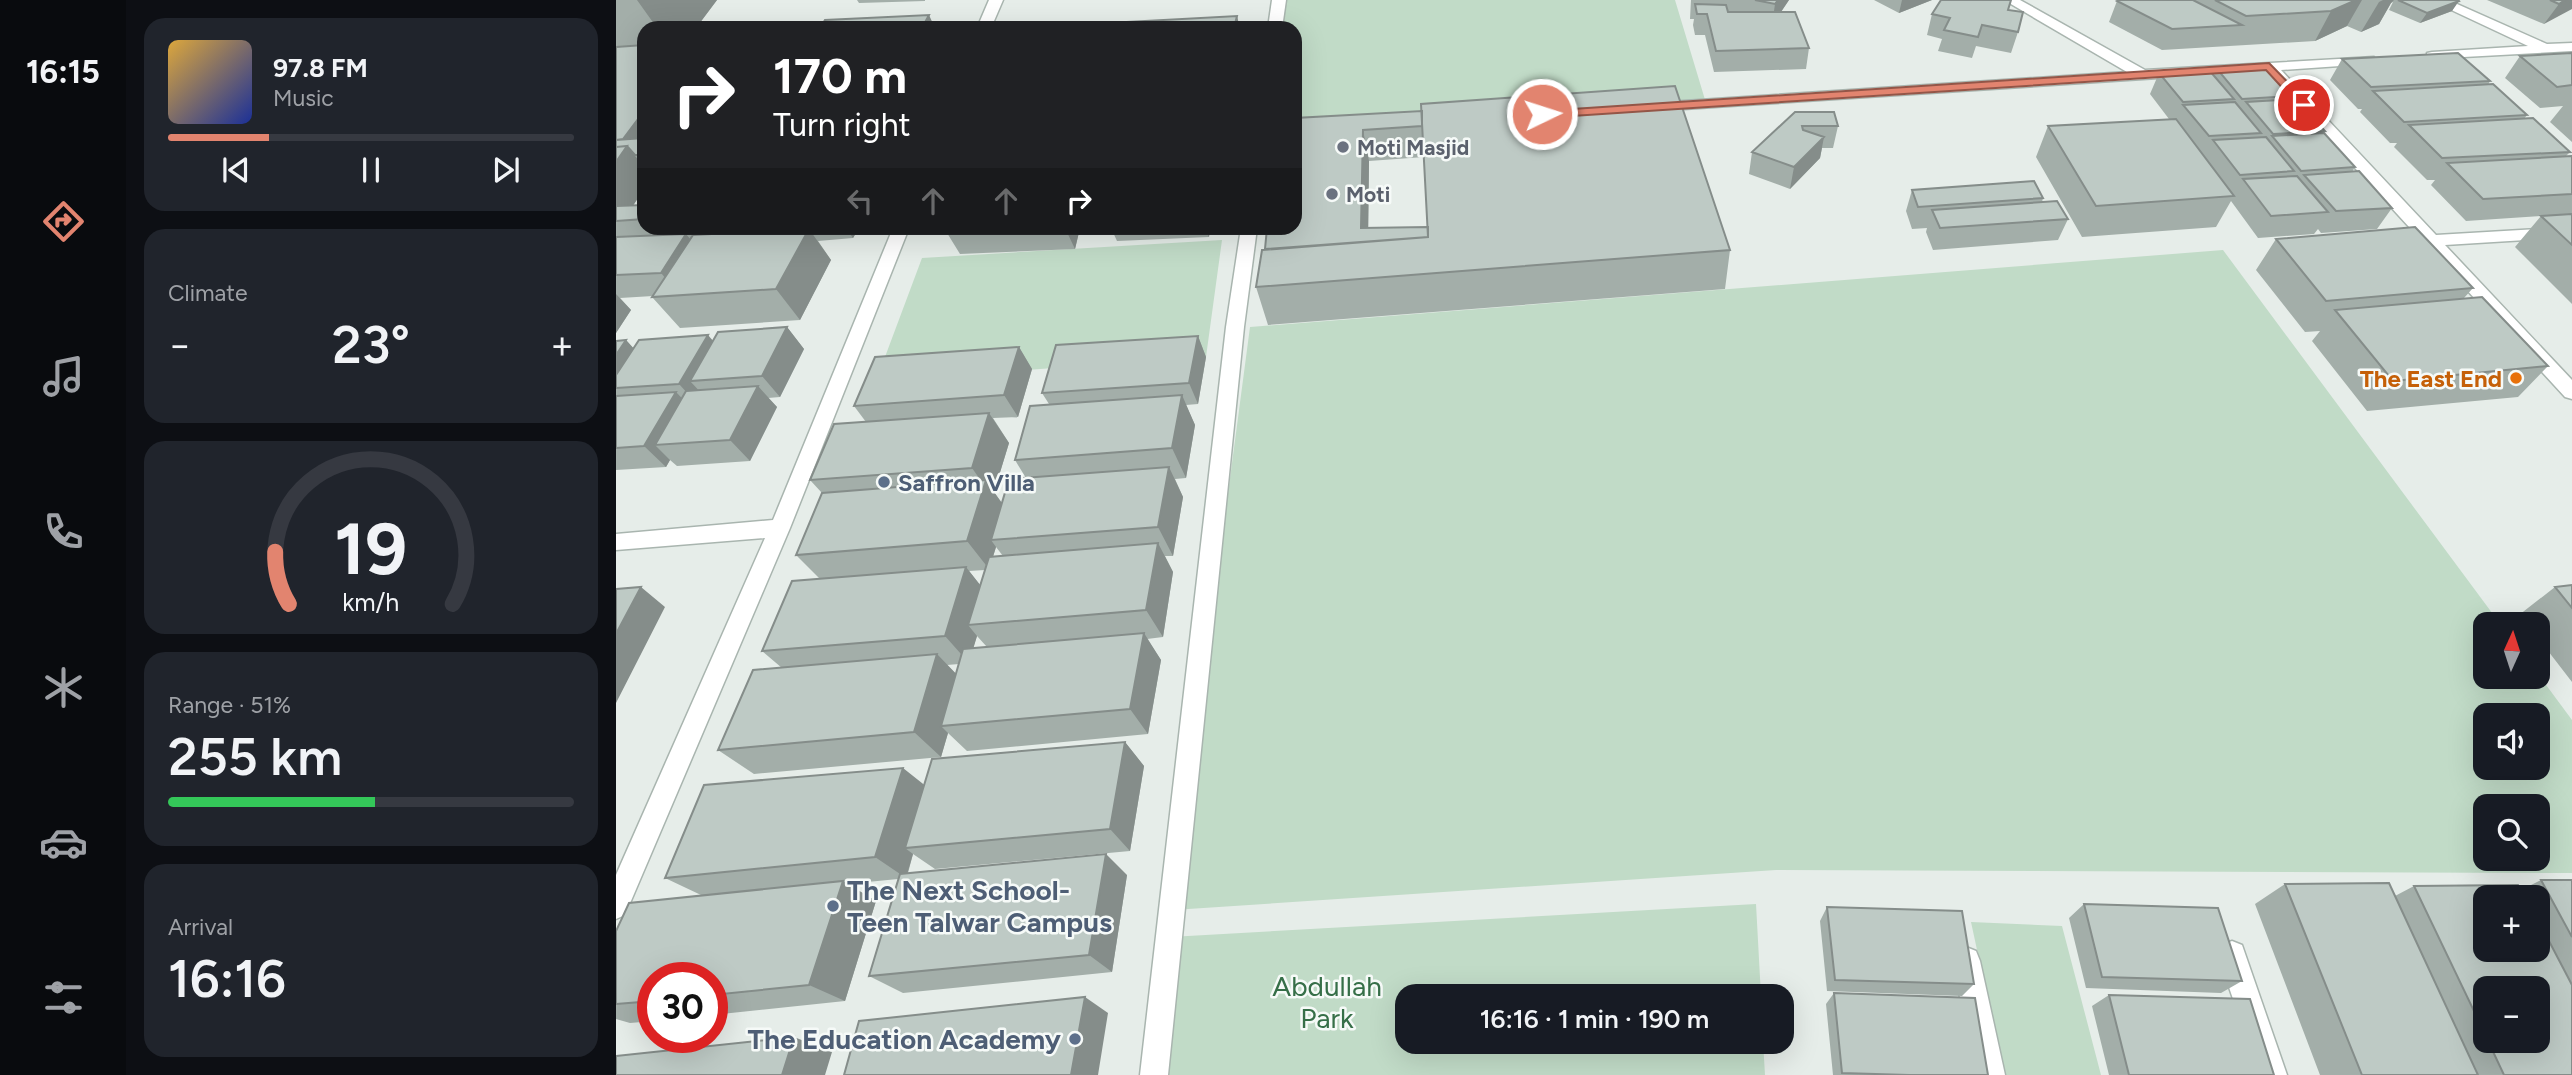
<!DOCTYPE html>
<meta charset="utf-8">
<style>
:root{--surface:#171b24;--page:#20242c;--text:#f1f3f6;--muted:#9ea1a6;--line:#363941;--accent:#e2846f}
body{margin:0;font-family:Figtree,sans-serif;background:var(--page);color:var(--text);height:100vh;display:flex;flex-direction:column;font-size:26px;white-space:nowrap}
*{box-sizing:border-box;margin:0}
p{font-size:23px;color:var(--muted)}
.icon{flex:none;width:38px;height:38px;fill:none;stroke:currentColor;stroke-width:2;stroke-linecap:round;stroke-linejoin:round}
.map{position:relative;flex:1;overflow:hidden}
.side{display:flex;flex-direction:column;gap:18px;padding:18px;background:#0d0f14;width:490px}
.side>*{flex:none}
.banner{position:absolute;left:21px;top:21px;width:665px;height:214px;border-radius:21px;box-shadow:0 7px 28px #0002;background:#202124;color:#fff;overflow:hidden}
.needle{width:46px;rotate:3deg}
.buttons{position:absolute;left:1857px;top:612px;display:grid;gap:14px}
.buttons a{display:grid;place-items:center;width:77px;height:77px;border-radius:14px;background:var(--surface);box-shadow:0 7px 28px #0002;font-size:35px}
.speed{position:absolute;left:21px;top:962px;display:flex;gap:14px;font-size:35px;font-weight:700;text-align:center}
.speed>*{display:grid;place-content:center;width:91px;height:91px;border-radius:50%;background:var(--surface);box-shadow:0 7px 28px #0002;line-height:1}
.speed .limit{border:10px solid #d22;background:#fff;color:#111}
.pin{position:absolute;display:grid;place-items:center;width:60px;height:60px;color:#fff;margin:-30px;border:4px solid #fff;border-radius:50%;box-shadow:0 2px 7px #0007}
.me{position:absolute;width:77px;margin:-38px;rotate:86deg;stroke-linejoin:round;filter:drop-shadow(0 0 5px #0008)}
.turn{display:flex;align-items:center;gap:24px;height:147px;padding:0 21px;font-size:32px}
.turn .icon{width:91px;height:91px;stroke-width:2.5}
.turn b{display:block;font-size:49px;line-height:60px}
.lanes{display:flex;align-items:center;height:66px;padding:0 21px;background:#0003;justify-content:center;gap:35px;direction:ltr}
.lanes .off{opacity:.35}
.big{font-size:52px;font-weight:600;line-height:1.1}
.side .tile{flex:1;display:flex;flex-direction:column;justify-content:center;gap:10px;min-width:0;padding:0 24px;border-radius:21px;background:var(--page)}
.side .dial{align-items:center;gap:0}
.dial svg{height:182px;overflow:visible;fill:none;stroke:var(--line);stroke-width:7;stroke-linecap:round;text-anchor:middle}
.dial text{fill:var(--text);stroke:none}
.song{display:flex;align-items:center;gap:21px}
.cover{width:84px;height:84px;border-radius:10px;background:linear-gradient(135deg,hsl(40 70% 55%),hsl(230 70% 35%))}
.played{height:7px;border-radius:4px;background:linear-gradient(90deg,var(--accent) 25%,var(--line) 25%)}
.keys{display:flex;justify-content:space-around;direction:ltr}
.heat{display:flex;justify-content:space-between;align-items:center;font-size:38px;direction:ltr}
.charge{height:10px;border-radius:5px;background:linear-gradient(90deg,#34c759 51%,var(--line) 0)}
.trip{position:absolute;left:779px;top:984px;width:399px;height:70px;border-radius:21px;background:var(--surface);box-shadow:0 7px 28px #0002;font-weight:600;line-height:70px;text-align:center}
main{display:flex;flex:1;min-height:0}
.dock{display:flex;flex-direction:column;width:126px;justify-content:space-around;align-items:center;background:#090b0e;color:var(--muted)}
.dock .icon{width:49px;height:49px}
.dock .current{color:var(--accent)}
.dock b{font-size:32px;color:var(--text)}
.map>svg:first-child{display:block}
.green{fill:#c1dbc7;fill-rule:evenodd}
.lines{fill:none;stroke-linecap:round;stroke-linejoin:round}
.service-casing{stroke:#a9b5af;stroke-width:3}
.minor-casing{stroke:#a9b5af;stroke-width:3}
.service{fill:#fff;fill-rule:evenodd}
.minor{fill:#fff;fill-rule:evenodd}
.wall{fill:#a3aea9;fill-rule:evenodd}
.shaded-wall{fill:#858d8a}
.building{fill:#becac5;stroke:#858d8a;stroke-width:2}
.route{fill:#e2846f;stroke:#935648;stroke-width:2}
.worship-dot{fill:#6b7280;stroke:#f6faf8;stroke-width:2.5}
.food-dot{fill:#e8710a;stroke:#f6faf8;stroke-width:2.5}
.service-dot{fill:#5c6f8a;stroke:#f6faf8;stroke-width:2.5}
.labels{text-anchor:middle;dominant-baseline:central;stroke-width:5;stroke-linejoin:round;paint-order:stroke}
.far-worship-label{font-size:21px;font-weight:bold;fill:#5b616d;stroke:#f6faf8;text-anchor:start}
.food-label{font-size:24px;font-weight:bold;fill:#c56008;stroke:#f6faf8;text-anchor:end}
.service-label{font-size:24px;font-weight:bold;fill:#4e5e75;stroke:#f6faf8;text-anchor:start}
.near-service-label{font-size:28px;font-weight:bold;fill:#4e5e75;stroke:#f6faf8;text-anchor:start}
.near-park-label{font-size:28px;fill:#366f48;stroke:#f6faf8}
</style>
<main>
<nav class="dock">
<b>16:15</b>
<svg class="icon current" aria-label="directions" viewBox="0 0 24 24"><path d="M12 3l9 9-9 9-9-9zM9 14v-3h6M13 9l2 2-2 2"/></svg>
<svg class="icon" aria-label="music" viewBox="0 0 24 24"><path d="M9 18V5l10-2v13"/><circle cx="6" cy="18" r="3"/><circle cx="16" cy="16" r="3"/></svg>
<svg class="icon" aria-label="phone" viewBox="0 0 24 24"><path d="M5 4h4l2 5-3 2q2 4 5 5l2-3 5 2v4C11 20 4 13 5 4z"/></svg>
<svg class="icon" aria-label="climate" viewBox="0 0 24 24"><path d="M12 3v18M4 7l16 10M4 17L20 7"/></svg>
<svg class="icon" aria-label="car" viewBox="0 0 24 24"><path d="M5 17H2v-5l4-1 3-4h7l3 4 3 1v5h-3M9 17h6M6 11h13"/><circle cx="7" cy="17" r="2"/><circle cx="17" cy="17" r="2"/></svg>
<svg class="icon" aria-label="filters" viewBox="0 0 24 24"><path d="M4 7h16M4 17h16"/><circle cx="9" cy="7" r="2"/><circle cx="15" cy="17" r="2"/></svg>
</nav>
<section class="side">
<div class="tile">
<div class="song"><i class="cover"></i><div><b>97.8 FM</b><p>Music</p></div></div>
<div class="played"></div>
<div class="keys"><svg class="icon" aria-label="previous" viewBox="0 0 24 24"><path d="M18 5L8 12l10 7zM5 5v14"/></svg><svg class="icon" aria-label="pause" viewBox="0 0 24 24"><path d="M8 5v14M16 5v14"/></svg><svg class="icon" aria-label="next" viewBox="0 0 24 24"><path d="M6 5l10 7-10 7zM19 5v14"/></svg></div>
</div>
<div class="tile"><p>Climate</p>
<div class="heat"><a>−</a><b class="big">23°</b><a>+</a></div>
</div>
<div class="tile dial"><svg viewBox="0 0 100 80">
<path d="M14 69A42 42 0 1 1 86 69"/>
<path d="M14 69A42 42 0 0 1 8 46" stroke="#e2846f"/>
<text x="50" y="56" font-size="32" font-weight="700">19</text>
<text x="50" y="72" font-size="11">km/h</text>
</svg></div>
<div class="tile"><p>Range · 51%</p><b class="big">255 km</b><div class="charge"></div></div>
<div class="tile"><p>Arrival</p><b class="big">16:16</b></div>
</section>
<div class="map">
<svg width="1956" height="1075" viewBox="0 0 1956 1075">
<rect width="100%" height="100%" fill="#e6ede9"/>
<path class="green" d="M663,0H1059L1090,103L679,130V28H659Z
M606,240L590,357L260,381L306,258Z
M1607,250L1885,625H1869V677H1922V674L1956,720V873L1160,870L557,910L634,327ZM1869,716H1922V768H1869ZM1869,807H1922V859H1869Z
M1140,904L1145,996H791V1041H1147L1149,1075H537L554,937Z
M1355,922L1446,926L1485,1075H1388Z"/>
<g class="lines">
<g class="service-casing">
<path id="service" d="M1616,941L1626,945L1671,1075H1643L1602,955L1606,945Z
M1350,947L1360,951L1364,961L1389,1075H1361L1336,961L1340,951Z"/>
</g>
<g class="minor-casing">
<path id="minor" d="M373,0H387L375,28H361Z
M656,0H670L666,28H652Z
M1388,0H1404L1529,70L1758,57L1760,60L1753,64L1665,70L1820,235L1956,227V237L1829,245L1956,380V399L1949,397L1650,71L1037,111L1030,107L1037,103L1511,72Z
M1814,0H1832L1931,44L1956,43V51L1811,59V53L1816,52L1912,46Z
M277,228H293L174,528L9,915L0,919V875L149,538L0,550V534L157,520Z
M625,228H641L628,327L552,1075H524L610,327Z"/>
</g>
<use href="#service" class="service"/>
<use href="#minor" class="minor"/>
</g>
<path class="wall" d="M0,0H101L80,28H28V134L25,138H28V189L17,205H28V228H243L237,238L202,241L215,260L184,320L64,328L36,297L37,296L4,298L15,310L0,333Z
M241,0H309V1L243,3Z
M1075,0H1173L1165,12L1193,48L1190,69L1098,72L1089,35H1079L1077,25L1078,19H1074Z
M1258,0H1316L1283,13Z
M1503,0H1842L1836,11L1804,23L1773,10L1777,2L1775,3L1763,24L1745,32L1731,26L1699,41L1546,50L1493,22L1501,1Z
M1871,0H1956L1928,24Z
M1392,10L1402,32L1395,53L1360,46L1356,58L1322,51L1326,39L1311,35L1316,14Z
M1956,53V142L1934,122L1947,106L1924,108L1889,78L1904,56Z
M1726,59L1874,81L1872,85L1911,115L1908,119L1954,152L1950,156H1956V304L1899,247L1925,216L1850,221L1815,185L1819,180H1811L1778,147L1781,143H1774L1744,112L1746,109H1742L1714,80Z
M1601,69L1677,96L1675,99L1709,131L1708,134L1739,167L1736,172L1776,208L1761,229L1705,233L1702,229L1698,234L1642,238L1615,201L1600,227L1466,237L1420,157L1432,126L1553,119L1534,94L1543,73L1598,75Z
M806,111L1114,250L1109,289L652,325L640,287L679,118ZM808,157L812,227L752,228L753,161Z
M1179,112L1222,126L1217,148H1206L1204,158L1174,189L1133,174L1136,152Z
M1296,190L1427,198L1426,202L1452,219L1442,240L1317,250L1310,232L1311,228L1296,229L1290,211Z
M328,228H464L459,249L344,254Z
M495,228H594L593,237L501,241Z
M1660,239L1857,288L1848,298L1932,366L1902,397L1751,411L1696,341L1704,331L1689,332L1640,270Z
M171,327L188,349L164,397L152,398L161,407L134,461L61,466L54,460L50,467L0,470V341L10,340L17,348L97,341Z
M582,336L590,357L582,404L570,405L579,425L570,478L559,479L567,497L557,556H549L557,572L547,637L531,639L545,660L532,734L351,751L332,733L325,757L138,774L102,750L166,668L146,651L204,579L180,555L206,493L194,480L250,422L238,406L403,347L416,369L402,417L377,418L393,443L378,492L386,503L410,478L399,460L433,404L426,393ZM380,547L387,556L377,557ZM369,570L364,585L353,571ZM361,636L371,647L357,648ZM343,664L340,674L331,665Z
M1956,585V682L1922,638V625H1911L1903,615L1939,587Z
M509,742L528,766L514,851L319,869L297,854L292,873L511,875L496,972L287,993L253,976L282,879L231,884L260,901L229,1001L96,1015V978H37V1021L14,1023L0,1019V931L85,895L49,878L308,785Z
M1925,880H1956V1075H1704L1639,904L1669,884L1779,896L1798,886L1905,890ZM1869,898H1922V950ZM1869,989L1922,1041H1869Z
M1468,904L1626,981L1605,993L1470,988L1453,918Z
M1211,907L1358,984L1346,996L1211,991L1204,921Z
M1218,993L1372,1075H1217L1210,1004Z
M1493,995L1658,1075H1493L1476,1006Z"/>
<path class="shaded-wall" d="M21,0H101L80,28H41Z
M1162,0H1173L1156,25L1159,4Z
M1286,0H1316L1283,13Z
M1740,0H1746L1731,26L1699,41L1715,11Z
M1767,0H1778L1775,3L1763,24L1745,32L1763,2Z
M1949,0H1956V9L1928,24L1943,4Z
M1843,1L1836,11L1804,23L1811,13Z
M313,15L319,28H306Z
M621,16L624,28H618Z
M28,111V134L15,151L28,167V189L7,221H0V149Z
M747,130L753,161L752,249L745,228Z
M1208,137L1204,158L1174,189L1178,167Z
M230,228H243L237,238Z
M449,228H464L459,249Z
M589,228H594L593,237Z
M193,229L215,260L184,320L160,289Z
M70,234L88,256L64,295L45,273Z
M0,294L15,310L0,333Z
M171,327L188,349L164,397L146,376Z
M92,335L111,357L74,381L88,396L83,406L63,384Z
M582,336L590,357L582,404L573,383Z
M10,340L30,362L0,388V355Z
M403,347L416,369L402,417L388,395Z
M142,386L161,407L134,461L114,440Z
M60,392L80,413L39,445L54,460L50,467L28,446Z
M566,395L579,425L570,478L556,448Z
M373,413L393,443L378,492L390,509L375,540L380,547L373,569L351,541L368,485L356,468Z
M553,467L567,497L557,556L542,527Z
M542,543L557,572L547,637L530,610Z
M350,567L372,595L352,625L361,636L353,663L329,636Z
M25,587L49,607L0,703V634Z
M528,633L545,660L532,734L514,709Z
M321,654L347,681L325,726L332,733L325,757L298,732Z
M509,742L528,766L514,851L494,829Z
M287,768L316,791L289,848L297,854L290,878L259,857Z
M490,854L511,875L496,972L473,955Z
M227,881L260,901L229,1001L193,985Z
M469,997L492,1013L482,1075H455Z
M178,1037L216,1052L209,1075H166Z"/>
<path class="building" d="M1139,0H1162L1159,4Z
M1325,0H1395L1392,10L1407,12L1402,32L1366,25L1362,37L1328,30L1334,18L1316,14Z
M1503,0H1577L1626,25L1556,29L1501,1Z
M1599,0H1740L1715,11L1630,16Z
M1782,0H1842L1843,1L1811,13Z
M1934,0H1949L1943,4Z
M1079,4L1110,5L1112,12H1179L1193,48L1100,51L1091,14H1081Z
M313,15L306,28H204L209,20Z
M621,16L618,28H454L455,25Z
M28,45V111L7,139L0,140V47Z
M1842,53L1874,81L1755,87L1726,59Z
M1956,53V85L1941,87L1904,56Z
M1650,66L1677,96L1626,99L1601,69Z
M1593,70L1618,99L1567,102L1543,73Z
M1877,84L1911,115L1788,122L1757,91Z
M1059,86L1114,250L640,287L646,250L812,237L805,104Z
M1680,99L1709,131L1657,134L1630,102Z
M1619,102L1645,133L1593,136L1567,105Z
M806,111V126L747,130L745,228L812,227V237L649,249L651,228H679V118Z
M1179,112H1218L1222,126H1186L1187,130L1208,137L1178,167L1136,152Z
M1917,118L1954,152L1826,158L1793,125Z
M1560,119L1618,196L1480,206L1432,126Z
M1708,133L1739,167L1685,171L1656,136Z
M1650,137L1678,171L1624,175L1597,140Z
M28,138V155H19L11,146L0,147V140Z
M11,146L0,162V147Z
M1956,156V194L1867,199L1831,163Z
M1743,171L1776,208L1720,211L1688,175Z
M1681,176L1712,212L1655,216L1627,179Z
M1418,181L1427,198L1302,207L1296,190Z
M1441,201L1452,219L1324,228L1316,210Z
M28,205V219L0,221V206Z
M1956,214V245L1925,216Z
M1799,227L1857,288L1710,301L1660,239Z
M193,229L160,289L36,297L77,235Z
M70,234L45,273L0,275V237Z
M1866,297L1932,366L1777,381L1719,310Z
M171,327L146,376L74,381L102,332Z
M92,335L63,384L0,388V375L23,340Z
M582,336L573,383L426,393L440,345Z
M10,340L0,355V341Z
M403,347L388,395L238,406L259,357Z
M142,386L114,440L39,445L70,391Z
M60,392L28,446L0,448V396Z
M566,395L556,448L399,460L414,406Z
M373,413L356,468L194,480L218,424Z
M553,467L542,527L375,540L393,479Z
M370,480L351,541L180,555L206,493Z
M542,543L530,610L352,625L373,557Z
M350,567L329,636L146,651L176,581Z
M1956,585V608L1939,587Z
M25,587L0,634V589Z
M528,633L514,709L325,726L347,649Z
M321,654L298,732L102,750L137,670Z
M509,742L494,829L289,848L316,759Z
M287,768L259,857L49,878L88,785Z
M490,854L473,955L253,976L284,874Z
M1925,880H1956V937Z
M227,881L193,985L96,995V978H37V1001L0,1004V931L13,903Z
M1773,883L1862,1075H1746L1669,884Z
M1902,885L1909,898H1869V950H1922V920L1956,985V1075H1888L1872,1041H1922V989H1869V1034L1798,886Z
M1468,904L1602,908L1626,981L1486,977Z
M1211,907L1346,911L1358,984L1219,980Z
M1218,993L1359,998L1372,1075H1293L1226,1073Z
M1493,995L1634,999L1658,1075H1513Z
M469,997L455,1075H228L243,1021Z
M178,1037L166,1075H0V1056Z"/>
<path class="route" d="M1653,63L1692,103V107H1684L1650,70L926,118L920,114L926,111Z"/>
<g class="worship-dot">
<circle cx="727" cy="147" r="7"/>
<circle cx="716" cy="194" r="7"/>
</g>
<circle class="food-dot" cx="1900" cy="378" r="7"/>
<g class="service-dot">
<circle cx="268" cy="482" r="7"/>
<circle cx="217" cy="906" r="7"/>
<circle cx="459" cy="1039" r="7"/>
</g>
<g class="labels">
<g class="far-worship-label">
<text x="741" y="147">Moti Masjid</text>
<text x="730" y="194">Moti</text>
</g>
<g class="food-label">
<text x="1886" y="378">The East End</text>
</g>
<g class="service-label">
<text x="282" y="482">Saffron Villa</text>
</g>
<g class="near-service-label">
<text x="231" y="890">The Next School-<tspan x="231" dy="32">Teen Talwar Campus</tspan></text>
<text x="445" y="1039" text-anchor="end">The Education Academy</text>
</g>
<g class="near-park-label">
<text x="711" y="986">Abdullah<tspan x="711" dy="32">Park</tspan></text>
</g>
</g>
</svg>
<div class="buttons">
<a><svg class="needle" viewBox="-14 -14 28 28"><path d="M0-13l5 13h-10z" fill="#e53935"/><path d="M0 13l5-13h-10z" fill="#9ea1a6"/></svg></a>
<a><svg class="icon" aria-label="sound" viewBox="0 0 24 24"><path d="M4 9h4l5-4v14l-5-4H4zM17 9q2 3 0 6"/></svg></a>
<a><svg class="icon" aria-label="search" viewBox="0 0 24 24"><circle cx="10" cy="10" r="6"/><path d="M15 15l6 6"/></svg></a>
<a>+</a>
<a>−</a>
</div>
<div class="speed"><div class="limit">30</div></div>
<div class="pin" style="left:1688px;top:105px;background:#d93025"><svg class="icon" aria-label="arrive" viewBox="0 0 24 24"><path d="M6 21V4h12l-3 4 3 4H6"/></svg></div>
<svg class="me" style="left:926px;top:114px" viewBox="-20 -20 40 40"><circle r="17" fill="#e2846f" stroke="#fff" stroke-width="3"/><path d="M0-11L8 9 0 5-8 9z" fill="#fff"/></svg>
<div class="trip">16:16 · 1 min · 190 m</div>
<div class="banner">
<div class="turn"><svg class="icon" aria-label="right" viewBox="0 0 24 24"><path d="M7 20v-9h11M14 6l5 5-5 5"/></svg><div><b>170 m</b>Turn right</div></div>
<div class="lanes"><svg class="icon off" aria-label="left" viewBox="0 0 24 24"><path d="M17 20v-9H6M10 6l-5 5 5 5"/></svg><svg class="icon off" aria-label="ahead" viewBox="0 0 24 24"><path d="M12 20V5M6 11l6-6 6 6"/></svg><svg class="icon off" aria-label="ahead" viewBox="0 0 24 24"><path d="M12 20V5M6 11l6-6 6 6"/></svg><svg class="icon" aria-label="right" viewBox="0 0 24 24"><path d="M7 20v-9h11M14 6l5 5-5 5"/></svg></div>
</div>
</div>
</main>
